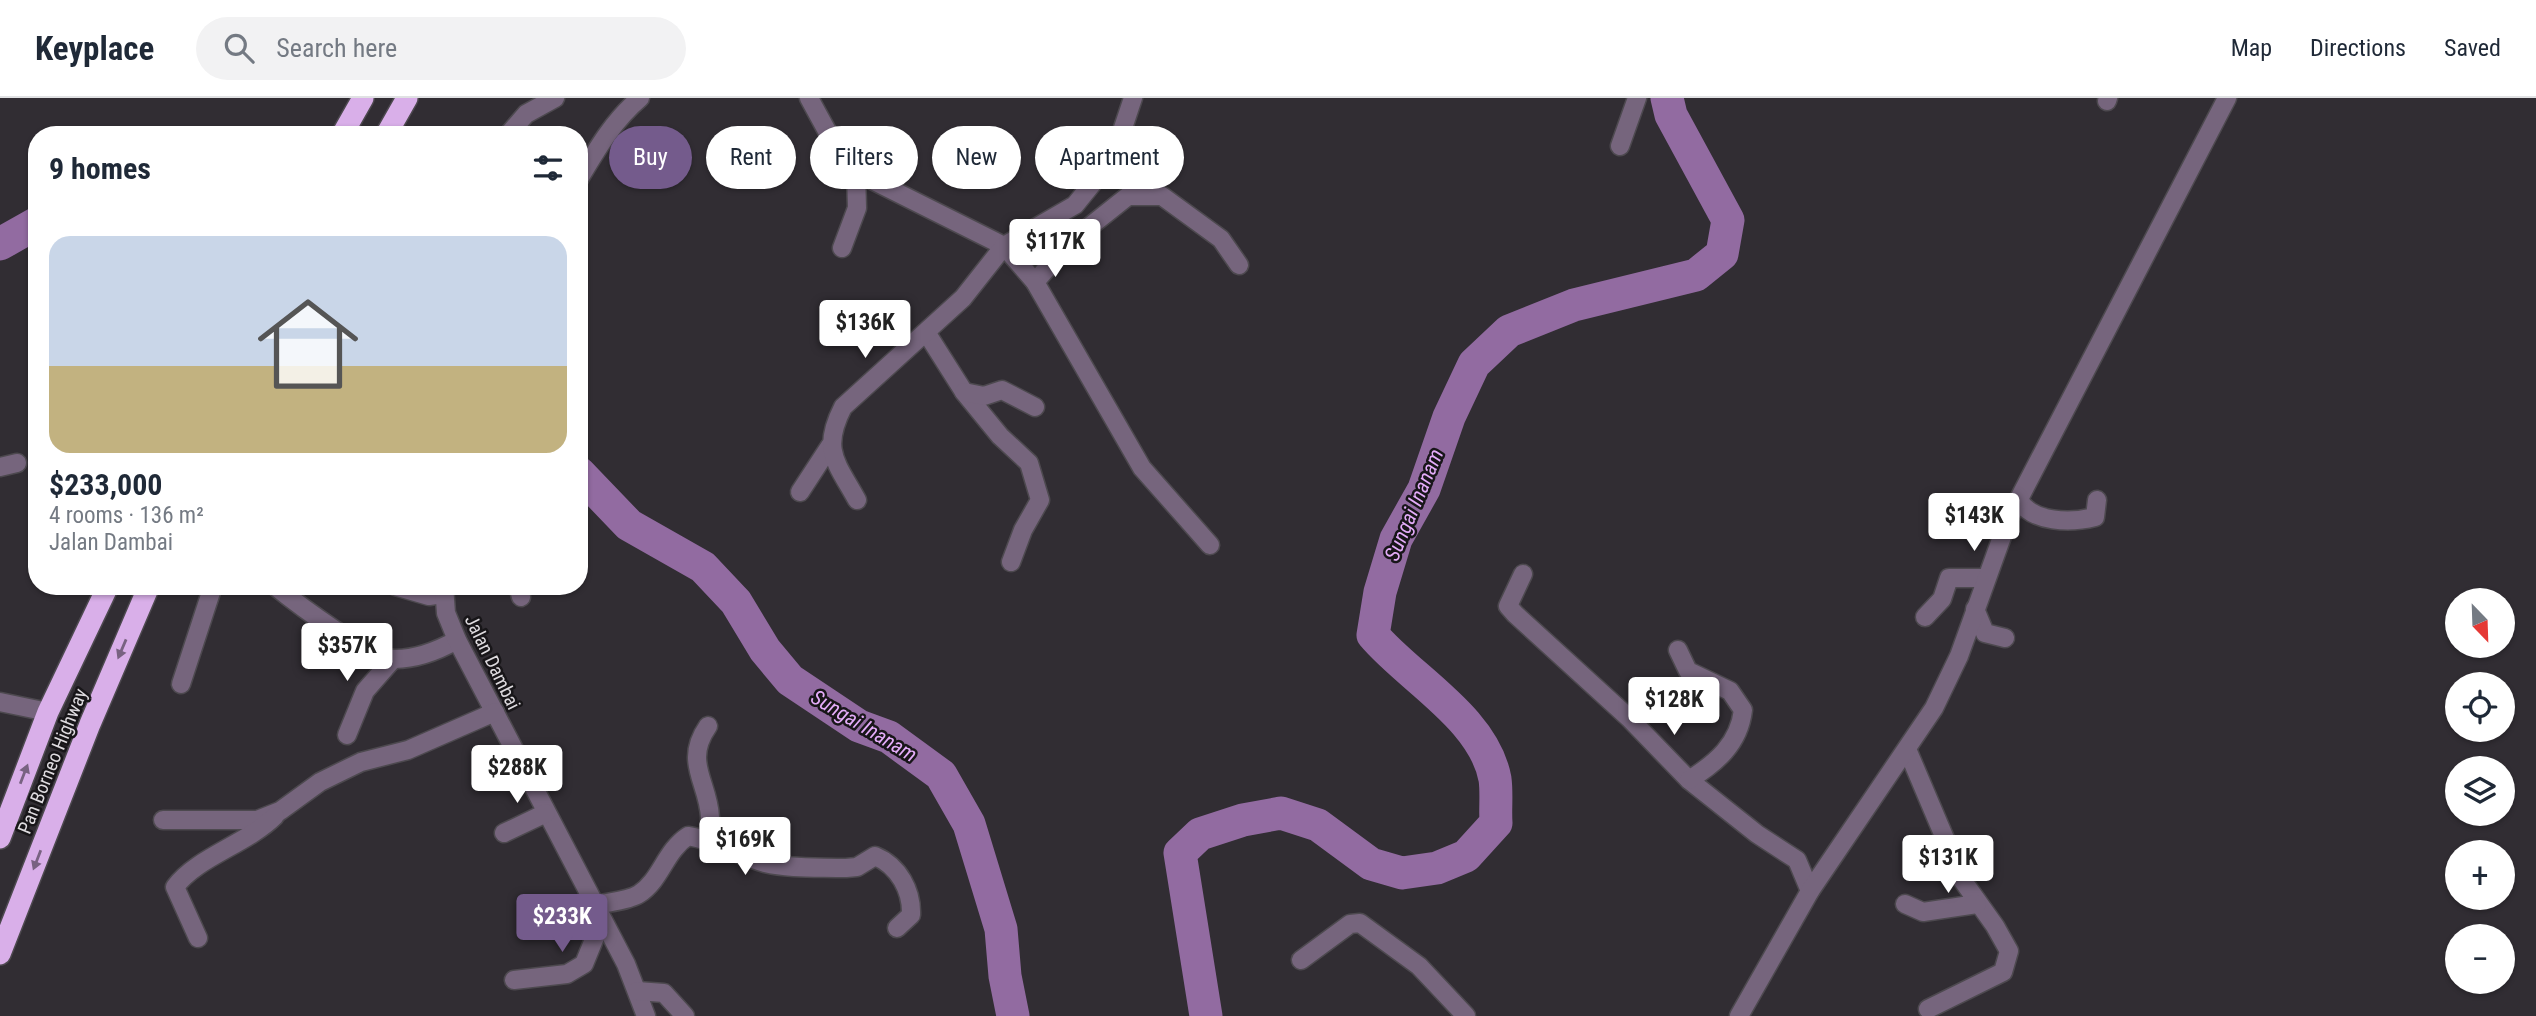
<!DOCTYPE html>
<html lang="en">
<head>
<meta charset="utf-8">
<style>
  body { margin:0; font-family:"Roboto Condensed",sans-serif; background:#f2f2f3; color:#1f2937; height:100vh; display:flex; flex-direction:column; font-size:26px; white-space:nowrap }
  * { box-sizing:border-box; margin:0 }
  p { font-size:23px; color:#747a83 }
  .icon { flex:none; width:38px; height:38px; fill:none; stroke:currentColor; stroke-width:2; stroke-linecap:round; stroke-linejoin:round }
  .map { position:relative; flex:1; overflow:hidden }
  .side { position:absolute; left:28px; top:28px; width:560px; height:469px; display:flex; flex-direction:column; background:#fff; border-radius:28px; box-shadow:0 2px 5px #0004 }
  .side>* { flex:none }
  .guide { position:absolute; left:609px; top:28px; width:665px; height:63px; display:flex; gap:14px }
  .needle { width:46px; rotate:157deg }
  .controls { position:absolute; left:2445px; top:490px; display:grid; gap:14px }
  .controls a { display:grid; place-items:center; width:70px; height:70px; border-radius:50%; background:#fff; box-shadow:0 2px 5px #0004; font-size:35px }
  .price { position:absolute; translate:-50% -60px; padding:0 16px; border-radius:7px; background:#fff; color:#222; font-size:23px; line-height:46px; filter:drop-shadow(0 2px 4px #0008) }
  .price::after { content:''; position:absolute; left:50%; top:42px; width:21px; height:16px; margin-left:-10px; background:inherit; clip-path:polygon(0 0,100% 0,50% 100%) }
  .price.active { background:#745b8c; color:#fff }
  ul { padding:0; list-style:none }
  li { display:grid; align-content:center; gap:14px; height:371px; padding:0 21px }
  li+li { border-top:2px solid #e0e1e3 }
  li span { display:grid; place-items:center; height:217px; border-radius:21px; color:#555 }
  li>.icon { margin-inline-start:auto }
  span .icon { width:126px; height:126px; fill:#fffc; stroke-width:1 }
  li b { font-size:30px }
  h2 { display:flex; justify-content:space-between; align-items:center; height:84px; padding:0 21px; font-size:30px }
  .chip { padding:0 24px; border-radius:32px; background:#fff; box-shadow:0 2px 5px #0004; font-size:24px; line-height:63px }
  .chip.active { background:#745b8c; color:#fff }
  header { display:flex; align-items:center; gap:42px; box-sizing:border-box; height:98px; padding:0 35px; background:#fff; border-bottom:2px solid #e0e1e3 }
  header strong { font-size:33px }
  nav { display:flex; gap:38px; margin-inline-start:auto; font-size:24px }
  .search { width:490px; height:63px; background:#f2f2f3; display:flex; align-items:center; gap:18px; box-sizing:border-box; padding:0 24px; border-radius:38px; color:#747a83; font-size:26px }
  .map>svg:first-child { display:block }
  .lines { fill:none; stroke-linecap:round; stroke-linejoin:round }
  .river { stroke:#926ba1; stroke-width:33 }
  .minor-casing { stroke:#4d494f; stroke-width:21 }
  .highway-casing { stroke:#4d494f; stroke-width:24 }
  .minor { stroke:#76657d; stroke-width:18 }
  .highway { stroke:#d9afe9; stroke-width:21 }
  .oneway { fill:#786281 }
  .labels { text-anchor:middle; stroke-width:5; stroke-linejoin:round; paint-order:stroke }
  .street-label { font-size:19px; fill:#dedbdf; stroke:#181619 }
  .water-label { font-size:21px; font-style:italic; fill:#e4acf9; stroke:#181619 }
</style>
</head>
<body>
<header>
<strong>Keyplace</strong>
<div class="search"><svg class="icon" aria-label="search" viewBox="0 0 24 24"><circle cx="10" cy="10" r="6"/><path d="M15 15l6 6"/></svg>Search here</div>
<nav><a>Map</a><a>Directions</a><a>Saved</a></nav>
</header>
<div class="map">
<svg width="2536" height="918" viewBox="0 0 2536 918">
  <rect width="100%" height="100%" fill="#312d33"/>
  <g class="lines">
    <g class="river">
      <polyline points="0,146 37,125"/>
      <polyline points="579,375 629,427 703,469 736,504 765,552 790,582 859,628 889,639 941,677 969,726 1001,831 1005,878 1013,918"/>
      <path d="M1206,918L1180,755L1200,736L1243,722L1281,715L1318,727L1371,766L1402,775L1437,770L1466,758L1496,725C1495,711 1497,695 1495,681C1484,620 1409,580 1373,537L1380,494L1396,441L1424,391L1449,319L1474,266L1509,233L1574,207L1696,177L1722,156L1728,122L1671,17L1667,0"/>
    </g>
    <defs>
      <g id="minor">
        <polyline points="809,0 833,44 856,74 1004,148 1035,184 1142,370 1210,447"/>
        <polyline points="2107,3 2108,0"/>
        <polyline points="508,37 526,16 555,0"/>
        <polyline points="1620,48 1637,0"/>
        <path d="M579,81C597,51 613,23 640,0"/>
        <polyline points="842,150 857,110 856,74"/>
        <polyline points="1035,184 1069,145 1128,98 1162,98 1221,141 1239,167"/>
        <polyline points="926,234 964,294 1000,338 1029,365 1040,402 1023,432 1011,464"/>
        <polyline points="964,294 984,298 1002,292 1035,309"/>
        <polyline points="0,369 17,365"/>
        <polyline points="800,394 830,348"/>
        <path d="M857,402C836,364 821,352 843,309L963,200L1004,148L1075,107L1113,60L1133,0"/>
        <path d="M2019,402C2032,425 2071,425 2095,419L2097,402"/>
        <polyline points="1523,476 1508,508 1515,516 1629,620 1689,682 1757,736 1797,762 1810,793"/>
        <path d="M275,488C296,505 370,561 395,561C416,561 439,552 457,542"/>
        <polyline points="395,488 429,498 443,496"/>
        <polyline points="444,488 446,515 457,542 626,866 646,918"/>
        <polyline points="518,488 521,499"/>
        <polyline points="1975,511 1985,535 2005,540"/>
        <polyline points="1925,519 1942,501 1949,480 1986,480"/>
        <path d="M1678,552L1688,573L1730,593L1743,612C1739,646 1716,665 1689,682"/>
        <polyline points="181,586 213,488"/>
        <polyline points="0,604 48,614"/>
        <path d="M708,628C683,664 708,683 710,719C710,726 709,734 708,741"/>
        <polyline points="347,637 365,593 393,561"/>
        <polyline points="1907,651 1963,783 1995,828 2009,853 2003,874 1928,911"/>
        <polyline points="163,722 257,722 280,713 320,684 361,664 408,652 495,614"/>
        <polyline points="504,735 546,715"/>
        <polyline points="1905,806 1923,814 1977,806"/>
        <path d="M596,807C608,804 628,803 639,796C661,782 665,753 688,738C715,742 738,758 765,765C790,771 820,769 846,770L857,769L875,758C899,768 912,793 911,817L897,830"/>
        <path d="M198,840L175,789C197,759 247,746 275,718"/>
        <polyline points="1301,862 1350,826 1360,825 1419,868 1466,918"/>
        <polyline points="514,882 567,876 584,866 602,822"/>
        <polyline points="637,893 664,895 685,918"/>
        <polyline points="1739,918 1810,793 1934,610 1959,558 2008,422 2227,0"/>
      </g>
      <g id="highway">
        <polyline points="342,37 363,0"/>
        <polyline points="386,37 407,0"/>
        <polyline points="0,740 48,614 108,488"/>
        <polyline points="0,856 90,626 149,488"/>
      </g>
    </defs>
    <use href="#minor" class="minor-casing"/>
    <use href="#highway" class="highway-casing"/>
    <use href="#minor" class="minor"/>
    <use href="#highway" class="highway"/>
  </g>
  <defs><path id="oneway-solid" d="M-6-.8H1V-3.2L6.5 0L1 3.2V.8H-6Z" transform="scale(1.75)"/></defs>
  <g class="oneway">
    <use href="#oneway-solid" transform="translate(122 551) rotate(113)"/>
    <use href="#oneway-solid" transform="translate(24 676) rotate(-69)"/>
    <use href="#oneway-solid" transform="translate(37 762) rotate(111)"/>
  </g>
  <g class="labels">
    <g class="street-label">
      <text transform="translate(493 564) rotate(64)" y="7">Jalan Dambai</text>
      <text transform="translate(52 663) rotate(-68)" y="7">Pan Borneo Highway</text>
    </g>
    <g class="water-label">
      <text transform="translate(1414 407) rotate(-67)" y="7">Sungai Inanam</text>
      <text transform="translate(864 628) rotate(31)" y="7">Sungai Inanam</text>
    </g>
  </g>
</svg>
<div class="controls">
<a><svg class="needle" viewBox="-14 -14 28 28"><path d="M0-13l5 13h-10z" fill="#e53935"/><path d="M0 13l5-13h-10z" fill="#747a83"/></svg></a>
<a><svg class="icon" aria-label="locate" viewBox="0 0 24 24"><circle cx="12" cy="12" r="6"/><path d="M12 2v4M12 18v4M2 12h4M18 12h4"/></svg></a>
<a><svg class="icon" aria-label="layers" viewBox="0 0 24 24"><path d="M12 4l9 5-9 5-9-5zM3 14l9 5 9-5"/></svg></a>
<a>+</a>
<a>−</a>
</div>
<b class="price" style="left:1055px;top:181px">$117K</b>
<b class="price" style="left:865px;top:262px">$136K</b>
<b class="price" style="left:1974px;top:455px">$143K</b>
<b class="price" style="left:347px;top:585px">$357K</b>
<b class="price" style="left:1674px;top:639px">$128K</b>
<b class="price" style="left:517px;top:707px">$288K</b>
<b class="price" style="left:745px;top:779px">$169K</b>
<b class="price" style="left:1948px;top:797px">$131K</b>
<b class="price active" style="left:562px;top:856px">$233K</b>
<div class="guide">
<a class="chip active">Buy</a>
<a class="chip">Rent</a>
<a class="chip">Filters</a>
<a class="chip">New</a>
<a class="chip">Apartment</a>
</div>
<section class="side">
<h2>9 homes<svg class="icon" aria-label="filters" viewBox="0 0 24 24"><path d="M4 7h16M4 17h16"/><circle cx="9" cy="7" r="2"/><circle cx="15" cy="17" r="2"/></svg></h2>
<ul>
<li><span style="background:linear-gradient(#c9d6e8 60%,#c2b280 0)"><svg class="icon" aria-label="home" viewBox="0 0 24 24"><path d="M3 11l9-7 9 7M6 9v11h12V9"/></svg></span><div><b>$233,000</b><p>4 rooms · 136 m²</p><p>Jalan Dambai</p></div></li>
</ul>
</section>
</div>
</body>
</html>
